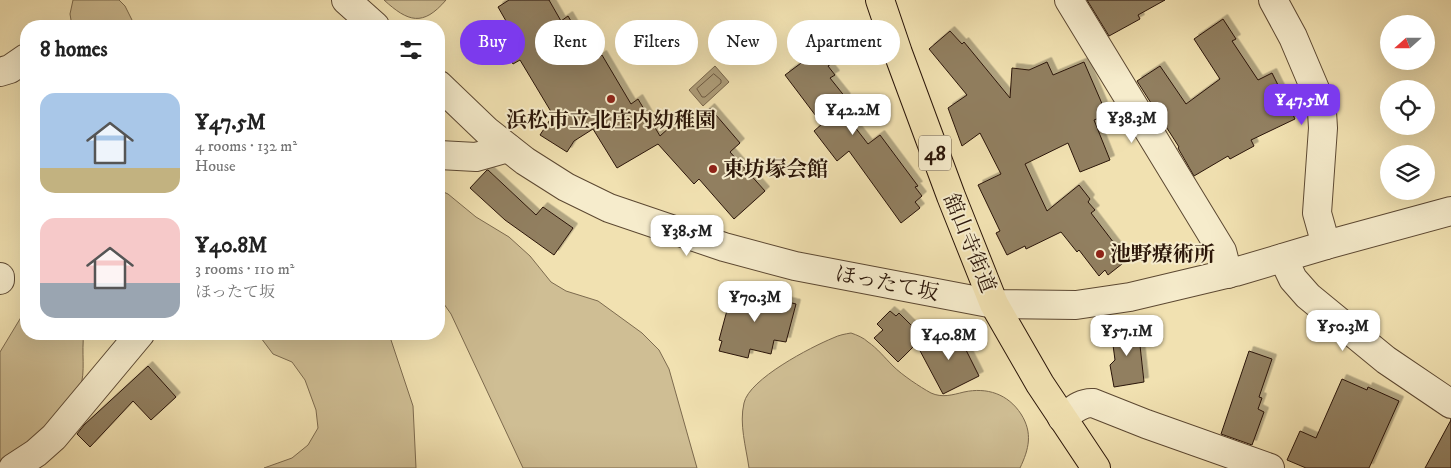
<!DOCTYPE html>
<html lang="en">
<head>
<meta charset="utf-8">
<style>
  body { margin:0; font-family:"IM FELL DW Pica","Noto Serif JP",serif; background:#f6f6f6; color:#222; height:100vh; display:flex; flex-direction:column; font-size:19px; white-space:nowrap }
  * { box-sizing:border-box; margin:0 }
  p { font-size:16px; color:#767676 }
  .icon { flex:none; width:28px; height:28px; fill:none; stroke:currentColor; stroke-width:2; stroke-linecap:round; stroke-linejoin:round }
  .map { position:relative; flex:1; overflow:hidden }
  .drawer { position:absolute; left:20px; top:20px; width:425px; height:320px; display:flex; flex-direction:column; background:#fff; border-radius:20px; box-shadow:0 5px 20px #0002 }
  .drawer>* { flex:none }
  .banner { position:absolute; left:460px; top:20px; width:475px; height:45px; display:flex; gap:10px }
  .needle { width:32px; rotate:249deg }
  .fabs { position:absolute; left:1380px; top:15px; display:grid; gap:10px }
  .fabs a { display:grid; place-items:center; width:55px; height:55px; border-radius:50%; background:#fff; box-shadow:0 5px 20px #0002; font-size:25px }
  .price { position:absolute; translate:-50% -42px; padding:0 11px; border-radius:10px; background:#fff; color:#222; font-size:16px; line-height:32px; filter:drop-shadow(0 1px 2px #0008) }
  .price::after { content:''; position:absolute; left:50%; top:30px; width:15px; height:11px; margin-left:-8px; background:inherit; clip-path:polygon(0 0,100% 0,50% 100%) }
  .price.current { background:#7c3aed; color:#fff }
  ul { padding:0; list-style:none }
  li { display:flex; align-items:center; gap:15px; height:125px; padding:0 20px }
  li span { display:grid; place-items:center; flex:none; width:140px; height:100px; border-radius:15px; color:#555 }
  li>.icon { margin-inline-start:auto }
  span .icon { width:60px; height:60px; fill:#fffc; stroke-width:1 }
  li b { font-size:21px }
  h2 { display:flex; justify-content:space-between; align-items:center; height:60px; padding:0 20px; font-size:21px }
  .chip { padding:0 18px; border-radius:22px; background:#fff; box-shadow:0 5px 20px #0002; font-size:18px; line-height:45px }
  .chip.current { background:#7c3aed; color:#fff }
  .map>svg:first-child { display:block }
  .green { fill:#cfbe94; stroke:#7c6a4e }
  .water { fill:#ad9c78; stroke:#79664b }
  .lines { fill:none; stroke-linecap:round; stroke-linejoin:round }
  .shore { stroke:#6c5840; stroke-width:1 }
  .building { fill:#917f60; stroke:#2a1508; filter:url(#shadow) }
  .minor-casing { stroke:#5c4832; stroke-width:30 }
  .tertiary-casing { stroke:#5c4832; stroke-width:30 }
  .primary-casing { stroke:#2a1508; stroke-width:30 }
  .minor { stroke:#f6eccc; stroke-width:28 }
  .tertiary { stroke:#f6eccc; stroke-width:28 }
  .primary { stroke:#f1e1b1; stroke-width:28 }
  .poi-dot { fill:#8f2418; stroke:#f6eccc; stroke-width:2 }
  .labels { text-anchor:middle; stroke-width:4; stroke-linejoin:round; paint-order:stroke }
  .shield { fill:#f6eccc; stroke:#675643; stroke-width:1 }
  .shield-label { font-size:20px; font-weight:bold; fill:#2a1508 }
  .poi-label { font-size:21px; font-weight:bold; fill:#2a1508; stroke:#f6eccc; text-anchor:start }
  .street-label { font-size:21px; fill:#2a1508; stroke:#f6eccc }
</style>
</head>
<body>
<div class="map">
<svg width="1451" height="468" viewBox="0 0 1451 468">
  <defs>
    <filter id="shadow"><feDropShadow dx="4.5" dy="-4.5" stdDeviation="0" flood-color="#0004"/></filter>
  </defs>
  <rect width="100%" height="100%" fill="#f1e1b1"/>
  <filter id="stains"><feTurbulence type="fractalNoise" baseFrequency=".004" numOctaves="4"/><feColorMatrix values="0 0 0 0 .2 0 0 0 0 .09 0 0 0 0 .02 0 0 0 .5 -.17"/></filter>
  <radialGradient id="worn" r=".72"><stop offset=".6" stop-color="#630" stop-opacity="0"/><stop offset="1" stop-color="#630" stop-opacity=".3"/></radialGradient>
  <g class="green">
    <polygon points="73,0 119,0 125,6 135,26 72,26 70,14"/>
    <path d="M384,0H446C423,27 408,22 384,0Z"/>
    <polygon points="439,190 448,194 476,217 509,237 530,256 551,282 566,291 598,301 642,333 659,350 669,369 697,468 523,468 451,314 439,297"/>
    <path d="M26,309V334H84C81,351 86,372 80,388C73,406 27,443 12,458L0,464V352Z"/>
    <path d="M851,333C857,335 864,338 868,342C877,348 885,358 893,366C902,375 920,387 931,393C942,398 952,395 964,392C987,387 1008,394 1021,414C1033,433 1029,449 1020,468H749C746,447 739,424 744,403C749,379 811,347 833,338C839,335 845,334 851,333Z"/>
    <polygon points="260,334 389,334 413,406 416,468 264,468 292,458 308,445 318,428 316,410 305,380 292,362 273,354 261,338"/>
  </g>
  <polygon class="water" points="715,66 729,82 703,106 689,90"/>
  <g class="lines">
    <polygon class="shore" points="714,74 721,80 721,83 705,97 702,97 697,89"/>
  </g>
  <g class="building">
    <polygon points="509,0 549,0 561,21 568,16 594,60 602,55 631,104 638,99 660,136 681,117 690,127 710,108 740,143 730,152 765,191 734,219 699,179 694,184 658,144 617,168 593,129 574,141 567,152 540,135 553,115 520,60 513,64 496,37 510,28 498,7"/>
    <polygon points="1087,0 1165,0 1138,15 1140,19 1109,36"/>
    <polygon points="1223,19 1236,39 1232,41 1258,80 1272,73 1295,119 1251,140 1254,146 1230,159 1228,156 1194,176 1178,148 1179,147 1137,81 1160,66 1186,104 1220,79 1194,39"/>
    <polygon points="950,31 962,44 964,42 1010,98 1012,68 1029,70 1047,62 1053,75 1084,62 1103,106 1098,108 1102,117 1094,120 1110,160 1080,172 1068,143 1025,164 1047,211 1079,185 1090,199 1088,202 1095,210 1091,213 1127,260 1108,275 1105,270 1099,276 1079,250 1077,252 1061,232 1026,249 1025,246 1007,255 996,233 1000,231 978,185 1001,174 980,133 962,146 948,108 967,95 929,49"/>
    <polygon points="820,49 831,64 828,66 835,75 830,78 846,98 837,104 868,144 880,135 918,186 915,187 922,196 915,202 920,208 901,223 849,151 837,161 814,131 822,124 785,75"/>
    <polygon points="487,170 488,170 536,215 543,207 573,228 554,255 505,220 470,188"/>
    <polygon points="733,288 796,304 786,342 774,340 771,354 750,349 748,358 719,351 722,341 719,340"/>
    <polygon points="890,311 896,316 899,313 923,337 898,362 874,338 883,330 877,324"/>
    <polygon points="1138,327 1144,382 1114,387 1110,365 1115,360 1111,330"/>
    <polygon points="955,328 979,376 943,394 918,347"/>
    <polygon points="1249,351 1272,359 1259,397 1262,398 1258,409 1264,412 1252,445 1221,434"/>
    <polygon points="148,366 176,397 151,420 133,401 90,447 77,434 84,425"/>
    <polygon points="1342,379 1367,390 1368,387 1399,401 1369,468 1306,468 1287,460 1300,431 1316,438"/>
    <polygon points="1451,419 1451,468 1425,468 1451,420"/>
  </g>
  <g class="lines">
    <defs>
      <g id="minor">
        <polyline points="1069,0 1222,251 1228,274"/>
        <polyline points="0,72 10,69 26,58"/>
        <polyline points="439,155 476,157 508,148"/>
        <polyline points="1283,258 1293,279 1308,296 1386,360 1451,404"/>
        <polyline points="0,277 0,280"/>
        <path d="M1062,418C1072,411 1081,402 1093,403L1146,424L1270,468"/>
        <polyline points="13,468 36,453 54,437 140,334"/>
      </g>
      <g id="tertiary">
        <polyline points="346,0 375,26"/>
        <polyline points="1273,0 1293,37 1318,96 1322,112 1323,128 1317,213 1326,245"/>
        <polyline points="439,85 487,131 525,161 566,187 609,208 724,247 795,266 994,304 1076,305 1130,297 1235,272 1326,245 1451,211"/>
      </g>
      <polyline id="primary" points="880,0 898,53 951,196 994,304 1040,384 1096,468"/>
    </defs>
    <use href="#minor" class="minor-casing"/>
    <use href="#tertiary" class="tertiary-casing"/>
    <use href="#primary" class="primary-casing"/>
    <use href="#minor" class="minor"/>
    <use href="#tertiary" class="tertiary"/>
    <use href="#primary" class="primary"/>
  </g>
  <g class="poi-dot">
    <circle cx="611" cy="99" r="5"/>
    <circle cx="713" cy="169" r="5"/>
    <circle cx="1100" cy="254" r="5"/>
  </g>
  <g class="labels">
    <rect class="shield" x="919" y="135.5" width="32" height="35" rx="4"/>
    <g class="shield-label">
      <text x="935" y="160">48</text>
    </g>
    <g class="poi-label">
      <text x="611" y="127" text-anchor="middle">浜松市立北庄内幼稚園</text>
      <text x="723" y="176">東坊塚会館</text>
      <text x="1110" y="261">池野療術所</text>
    </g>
    <g class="street-label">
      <text transform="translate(970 243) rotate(68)" y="7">舘山寺街道</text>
      <text transform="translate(887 283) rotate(11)" y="7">ほったて坂</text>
    </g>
  </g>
  <rect width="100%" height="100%" filter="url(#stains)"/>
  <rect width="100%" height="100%" fill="url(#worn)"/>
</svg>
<div class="fabs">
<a><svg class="needle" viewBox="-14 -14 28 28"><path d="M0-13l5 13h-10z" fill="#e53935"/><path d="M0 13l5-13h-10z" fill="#767676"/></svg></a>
<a><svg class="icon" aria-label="locate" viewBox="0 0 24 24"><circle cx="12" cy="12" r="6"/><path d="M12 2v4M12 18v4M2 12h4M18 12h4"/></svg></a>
<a><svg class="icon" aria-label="layers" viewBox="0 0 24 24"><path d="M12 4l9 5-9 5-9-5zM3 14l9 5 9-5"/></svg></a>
</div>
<b class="price current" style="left:1302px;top:126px">¥47.5M</b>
<b class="price" style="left:853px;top:136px">¥42.2M</b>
<b class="price" style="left:1132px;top:144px">¥38.3M</b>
<b class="price" style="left:687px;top:257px">¥38.5M</b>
<b class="price" style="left:755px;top:323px">¥70.3M</b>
<b class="price" style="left:1343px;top:352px">¥50.3M</b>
<b class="price" style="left:1127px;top:357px">¥57.1M</b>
<b class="price" style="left:949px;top:361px">¥40.8M</b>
<div class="banner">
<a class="chip current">Buy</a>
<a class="chip">Rent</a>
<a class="chip">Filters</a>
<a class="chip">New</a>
<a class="chip">Apartment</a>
</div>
<section class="drawer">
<h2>8 homes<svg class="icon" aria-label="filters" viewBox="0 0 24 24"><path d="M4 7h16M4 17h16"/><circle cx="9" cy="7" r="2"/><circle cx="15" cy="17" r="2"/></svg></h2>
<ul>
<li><span style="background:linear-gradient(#a9c7e8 75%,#c2b280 0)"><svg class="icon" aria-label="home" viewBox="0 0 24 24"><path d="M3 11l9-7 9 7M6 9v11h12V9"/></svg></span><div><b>¥47.5M</b><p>4 rooms · 132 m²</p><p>House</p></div></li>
<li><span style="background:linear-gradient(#f6c9c9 65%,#9aa5b1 0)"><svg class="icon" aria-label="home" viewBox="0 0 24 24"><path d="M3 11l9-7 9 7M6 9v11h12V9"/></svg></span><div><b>¥40.8M</b><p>3 rooms · 110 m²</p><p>ほったて坂</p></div></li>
</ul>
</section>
</div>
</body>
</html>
